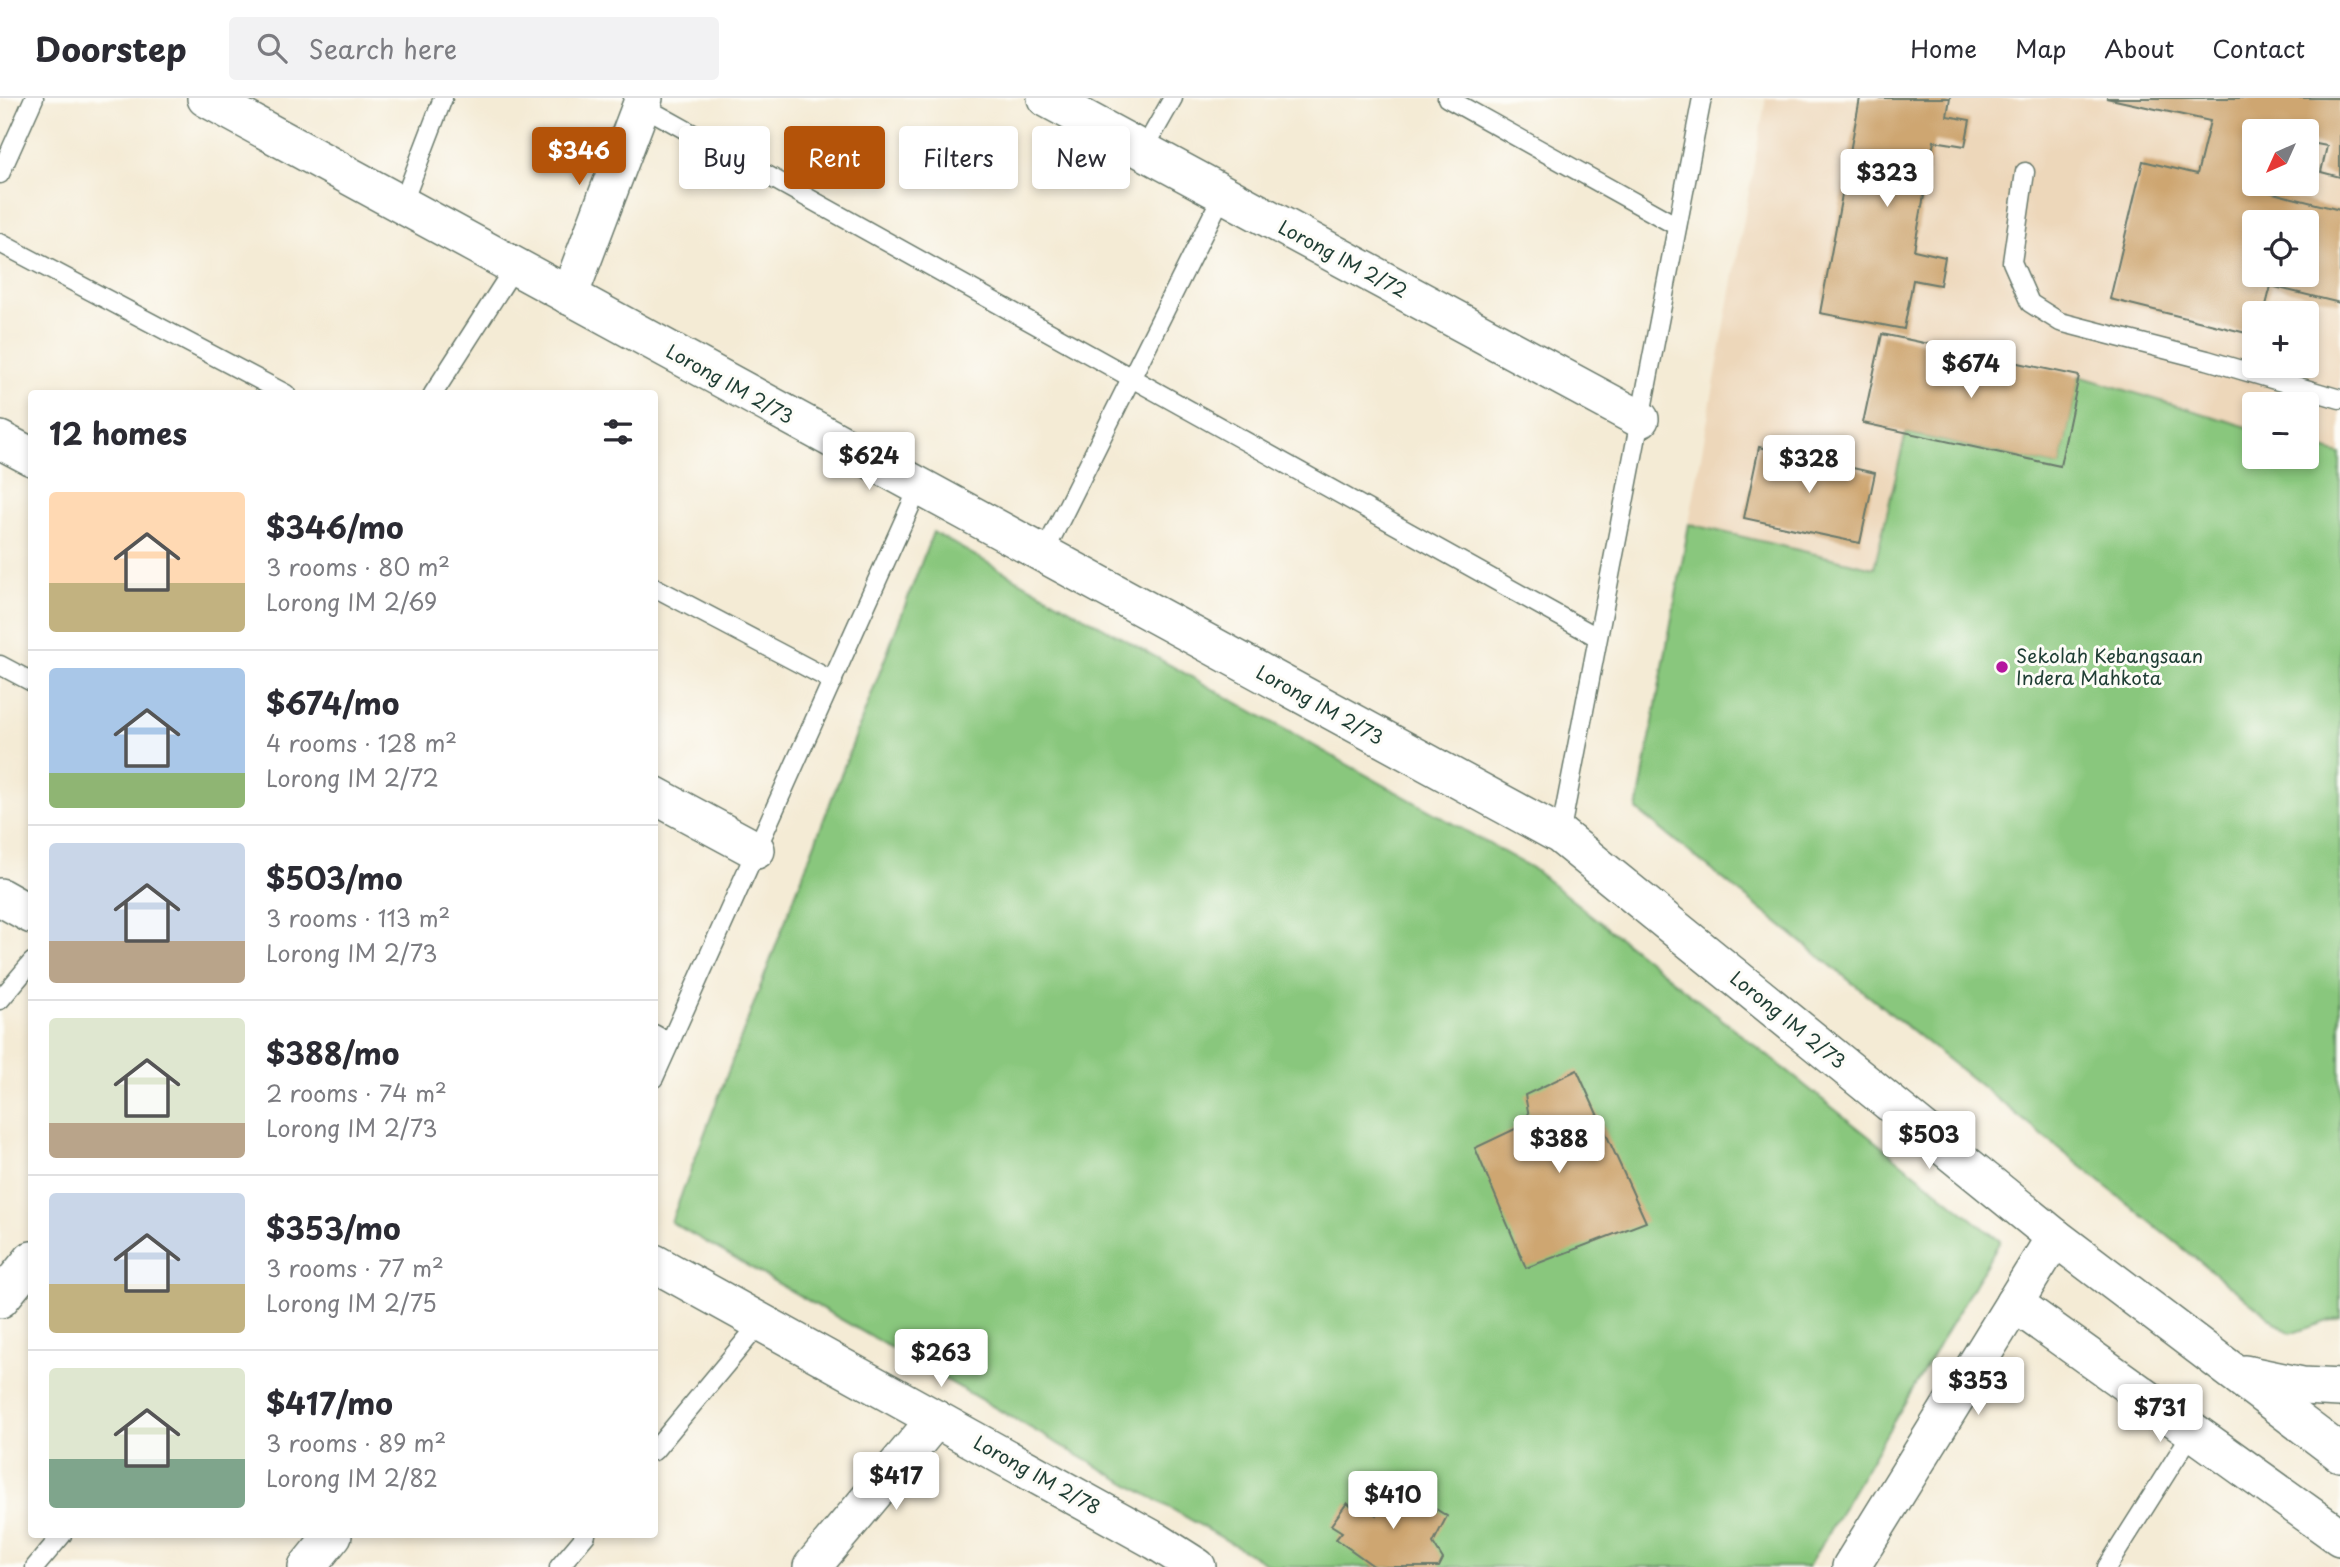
<!DOCTYPE html>
<html lang="en">
<head>
<meta charset="utf-8">
<style>
  body { margin:0; font-family:"Playpen Sans",sans-serif; background:#f2f2f3; color:#2b2b33; height:100vh; display:flex; flex-direction:column; font-size:26px; white-space:nowrap }
  * { box-sizing:border-box; margin:0 }
  p { font-size:23px; color:#7c7c81 }
  .icon { flex:none; width:38px; height:38px; fill:none; stroke:currentColor; stroke-width:2; stroke-linecap:round; stroke-linejoin:round }
  .map { position:relative; flex:1; overflow:hidden }
  .drawer { position:absolute; left:28px; top:292px; width:630px; height:1148px; display:flex; flex-direction:column; background:#fff; border-radius:7px; box-shadow:0 4px 10px #0003 }
  .drawer>* { flex:none }
  .top-card { position:absolute; left:679px; top:28px; width:665px; height:63px; display:flex; gap:14px }
  .needle { width:46px; rotate:225deg }
  .tools { position:absolute; left:2242px; top:21px; display:grid; gap:14px }
  .tools a { display:grid; place-items:center; width:77px; height:77px; border-radius:7px; background:#fff; box-shadow:0 4px 10px #0003; font-size:35px }
  .price { position:absolute; translate:-50% -60px; padding:0 16px; border-radius:7px; background:#fff; color:#222; font-size:23px; line-height:46px; filter:drop-shadow(0 2px 4px #0008) }
  .price::after { content:''; position:absolute; left:50%; top:42px; width:21px; height:16px; margin-left:-10px; background:inherit; clip-path:polygon(0 0,100% 0,50% 100%) }
  .price.selected { background:#b45309; color:#fff }
  ul { padding:0; list-style:none }
  li { display:flex; align-items:center; gap:21px; height:175px; padding:0 21px }
  li+li { border-top:2px solid #e1e1e2 }
  li span { display:grid; place-items:center; flex:none; width:196px; height:140px; border-radius:7px; color:#555 }
  li>.icon { margin-inline-start:auto }
  span .icon { width:84px; height:84px; fill:#fffc; stroke-width:1 }
  li b { font-size:30px }
  h2 { display:flex; justify-content:space-between; align-items:center; height:84px; padding:0 21px; font-size:30px }
  .tag { padding:0 24px; border-radius:7px; background:#fff; box-shadow:0 4px 10px #0003; font-size:24px; line-height:63px }
  .tag.selected { background:#b45309; color:#fff }
  header { display:flex; align-items:center; gap:42px; box-sizing:border-box; height:98px; padding:0 35px; background:#fff; border-bottom:2px solid #e1e1e2 }
  header strong { font-size:33px }
  nav { display:flex; gap:38px; margin-inline-start:auto; font-size:24px }
  .search { width:490px; height:63px; background:#f2f2f3; display:flex; align-items:center; gap:18px; box-sizing:border-box; padding:0 24px; border-radius:7px; color:#7c7c81; font-size:26px }
  .map>svg:first-child { display:block }
  .built { fill:#edd7ba; fill-rule:evenodd }
  .green { fill:#89c77d; stroke:#548258; stroke-width:2 }
  .building { fill:#cea671; fill-rule:evenodd }
  .lines { fill:none; stroke-linecap:round; stroke-linejoin:round }
  .service-casing { stroke:#6a7a6c; stroke-width:21 }
  .minor-casing { stroke:#6a7a6c; stroke-width:40 }
  .service { stroke:#fff; stroke-width:18 }
  .minor { stroke:#fff; stroke-width:37 }
  .poi-dot { fill:#b5179e; stroke:#fdfcf7; stroke-width:2.5 }
  .labels { text-anchor:middle; stroke-width:6; stroke-linejoin:round; paint-order:stroke }
  .street-label { font-size:19px; fill:#1f3d34; stroke:#fdfcf7 }
  .poi-label { font-size:19px; fill:#1f3d34; stroke:#fdfcf7; text-anchor:start }
</style>
</head>
<body>
<header>
<strong>Doorstep</strong>
<div class="search"><svg class="icon" aria-label="search" viewBox="0 0 24 24"><circle cx="10" cy="10" r="6"/><path d="M15 15l6 6"/></svg>Search here</div>
<nav><a>Home</a><a>Map</a><a>About</a><a>Contact</a></nav>
</header>
<div class="map">
<svg width="2340" height="1469" viewBox="0 0 2340 1469">
  <rect width="100%" height="100%" fill="#fdfcf7"/>
  <filter id="ink" filterUnits="userSpaceOnUse"><feTurbulence type="fractalNoise" baseFrequency=".0143" numOctaves="2"/><feDisplacementMap in="SourceGraphic" scale="14" xChannelSelector="R" yChannelSelector="G"/><feConvolveMatrix kernelMatrix="1 2 1 2 8 2 1 2 1" color-interpolation-filters="sRGB"/></filter>
  <filter id="wash" filterUnits="userSpaceOnUse"><feTurbulence type="fractalNoise" baseFrequency=".00686" numOctaves="4" result="noise"/><feDisplacementMap in="SourceGraphic" scale="28" xChannelSelector="R" yChannelSelector="G"/><feGaussianBlur stdDeviation="1.57" result="paint"/><feColorMatrix in="noise" values="0 0 0 0 0 0 0 0 0 0 0 0 0 0 0 0 0 1.4 0 .05"/><feComposite in="paint" operator="in"/></filter>
  <g filter="url(#wash)">
    <rect width="100%" height="100%" fill="#f4ebd5"/>
    <path class="built" d="M1766,0H2340V1219L2290,1236L1637,712ZM2254,33H2306V86H2254ZM2254,124H2306V177H2254ZM2254,215H2306V268H2254ZM2254,306H2306V359H2254Z"/>
    <g class="green">
      <polygon points="2079,278 2254,331 2254,359 2306,359 2307,346 2340,356 2340,1219 2290,1236 1637,712 1689,426 1874,470 1906,335 2060,368"/>
      <polygon points="933,434 1532,770 2000,1143 1808,1469 1273,1469 671,1124"/>
    </g>
    <g id="blocks">
      <g class="building">
        <polygon points="1860,0 1950,0 1947,18 1970,22 1965,48 1934,43 1914,152 1945,159 1940,187 1913,182 1904,231 1820,215"/>
        <path d="M2106,0H2340V79L2321,74L2327,48L2306,44V33H2254V86H2267L2265,93L2340,112V205L2271,188L2264,215H2254V237L2110,201L2143,63L2197,76L2210,23ZM2254,124H2306V177H2254Z"/>
        <polygon points="1882,236 2079,278 2060,368 1863,325"/>
        <polygon points="1759,349 1875,375 1860,445 1744,420"/>
        <polygon points="1577,972 1646,1124 1526,1170 1475,1050 1530,1024 1525,997"/>
        <polygon points="1393,1384 1447,1418 1433,1445 1443,1461 1439,1469 1375,1469 1336,1441 1342,1434 1331,1427 1347,1405 1354,1411 1361,1405 1376,1417"/>
      </g>
    </g>
  </g>
  <g filter="url(#ink)">
    <use href="#blocks" fill-opacity="0" stroke="#6a7a6c" stroke-width="2"/>
    <g class="lines">
      <defs>
        <g id="service">
          <polyline points="1447,0 1677,128"/>
          <polyline points="641,7 1597,539"/>
          <polyline points="1143,53 1173,0"/>
          <polyline points="2025,74 2012,164 2030,205 2060,224 2207,262 2340,301"/>
          <polyline points="0,76 34,0"/>
          <polyline points="402,107 443,0"/>
          <polyline points="0,145 286,296"/>
          <polyline points="433,296 515,168"/>
          <polyline points="1043,457 1223,96"/>
          <polyline points="654,489 833,583"/>
          <polyline points="0,567 32,584"/>
          <polyline points="1560,737 1702,0"/>
          <polyline points="0,902 32,864"/>
          <polyline points="654,936 670,945"/>
          <polyline points="654,980 919,389"/>
          <polyline points="654,1353 761,1224"/>
          <polyline points="35,1469 62,1437"/>
          <polyline points="559,1469 586,1437"/>
          <polyline points="2107,1469 2193,1333"/>
        </g>
        <g id="minor">
          <polyline points="206,0 1560,737 2055,1139 2340,1355"/>
          <polyline points="1046,0 1640,321"/>
          <polyline points="569,198 644,0"/>
          <polyline points="0,342 32,359"/>
          <polyline points="654,697 756,752"/>
          <polyline points="0,799 32,817"/>
          <polyline points="654,1165 1156,1443 1197,1469"/>
          <polyline points="0,1201 32,1162"/>
          <polyline points="2014,1205 2340,1439"/>
          <polyline points="2245,1276 2303,1288 2340,1290"/>
          <polyline points="307,1469 333,1437"/>
          <polyline points="812,1469 936,1321"/>
          <polyline points="1851,1469 2055,1139"/>
        </g>
      </defs>
      <use href="#service" class="service-casing"/>
      <use href="#minor" class="minor-casing"/>
      <use href="#service" class="service"/>
      <use href="#minor" class="minor"/>
    </g>
  </g>
  <circle class="poi-dot" cx="2002" cy="569" r="7"/>
  <g class="labels">
    <g class="street-label">
      <text transform="translate(1343 161) rotate(28)" y="7">Lorong IM 2/72</text>
      <text transform="translate(730 286) rotate(29)" y="7">Lorong IM 2/73</text>
      <text transform="translate(1320 607) rotate(29)" y="7">Lorong IM 2/73</text>
      <text transform="translate(1788 922) rotate(39)" y="7">Lorong IM 2/73</text>
      <text transform="translate(1037 1377) rotate(29)" y="7">Lorong IM 2/78</text>
    </g>
    <g class="poi-label">
      <text x="2016" y="565">Sekolah Kebangsaan<tspan x="2016" dy="22">Indera Mahkota</tspan></text>
    </g>
  </g>
</svg>
<div class="tools">
<a><svg class="needle" viewBox="-14 -14 28 28"><path d="M0-13l5 13h-10z" fill="#e53935"/><path d="M0 13l5-13h-10z" fill="#7c7c81"/></svg></a>
<a><svg class="icon" aria-label="locate" viewBox="0 0 24 24"><circle cx="12" cy="12" r="6"/><path d="M12 2v4M12 18v4M2 12h4M18 12h4"/></svg></a>
<a>+</a>
<a>−</a>
</div>
<b class="price selected" style="left:579px;top:89px">$346</b>
<b class="price" style="left:1887px;top:111px">$323</b>
<b class="price" style="left:1971px;top:302px">$674</b>
<b class="price" style="left:869px;top:394px">$624</b>
<b class="price" style="left:1809px;top:397px">$328</b>
<b class="price" style="left:1929px;top:1073px">$503</b>
<b class="price" style="left:1559px;top:1077px">$388</b>
<b class="price" style="left:941px;top:1291px">$263</b>
<b class="price" style="left:1978px;top:1319px">$353</b>
<b class="price" style="left:2160px;top:1346px">$731</b>
<b class="price" style="left:896px;top:1414px">$417</b>
<b class="price" style="left:1393px;top:1433px">$410</b>
<div class="top-card">
<a class="tag">Buy</a>
<a class="tag selected">Rent</a>
<a class="tag">Filters</a>
<a class="tag">New</a>
</div>
<section class="drawer">
<h2>12 homes<svg class="icon" aria-label="filters" viewBox="0 0 24 24"><path d="M4 7h16M4 17h16"/><circle cx="9" cy="7" r="2"/><circle cx="15" cy="17" r="2"/></svg></h2>
<ul>
<li><span style="background:linear-gradient(#ffd9b3 65%,#c2b280 0)"><svg class="icon" aria-label="home" viewBox="0 0 24 24"><path d="M3 11l9-7 9 7M6 9v11h12V9"/></svg></span><div><b>$346/mo</b><p>3 rooms · 80 m²</p><p>Lorong IM 2/69</p></div></li>
<li><span style="background:linear-gradient(#a9c7e8 75%,#8fb573 0)"><svg class="icon" aria-label="home" viewBox="0 0 24 24"><path d="M3 11l9-7 9 7M6 9v11h12V9"/></svg></span><div><b>$674/mo</b><p>4 rooms · 128 m²</p><p>Lorong IM 2/72</p></div></li>
<li><span style="background:linear-gradient(#c9d6e8 70%,#b9a48a 0)"><svg class="icon" aria-label="home" viewBox="0 0 24 24"><path d="M3 11l9-7 9 7M6 9v11h12V9"/></svg></span><div><b>$503/mo</b><p>3 rooms · 113 m²</p><p>Lorong IM 2/73</p></div></li>
<li><span style="background:linear-gradient(#dfe7d0 75%,#b9a48a 0)"><svg class="icon" aria-label="home" viewBox="0 0 24 24"><path d="M3 11l9-7 9 7M6 9v11h12V9"/></svg></span><div><b>$388/mo</b><p>2 rooms · 74 m²</p><p>Lorong IM 2/73</p></div></li>
<li><span style="background:linear-gradient(#c9d6e8 65%,#c2b280 0)"><svg class="icon" aria-label="home" viewBox="0 0 24 24"><path d="M3 11l9-7 9 7M6 9v11h12V9"/></svg></span><div><b>$353/mo</b><p>3 rooms · 77 m²</p><p>Lorong IM 2/75</p></div></li>
<li><span style="background:linear-gradient(#dfe7d0 65%,#7fa58c 0)"><svg class="icon" aria-label="home" viewBox="0 0 24 24"><path d="M3 11l9-7 9 7M6 9v11h12V9"/></svg></span><div><b>$417/mo</b><p>3 rooms · 89 m²</p><p>Lorong IM 2/82</p></div></li>
</ul>
</section>
</div>
</body>
</html>
